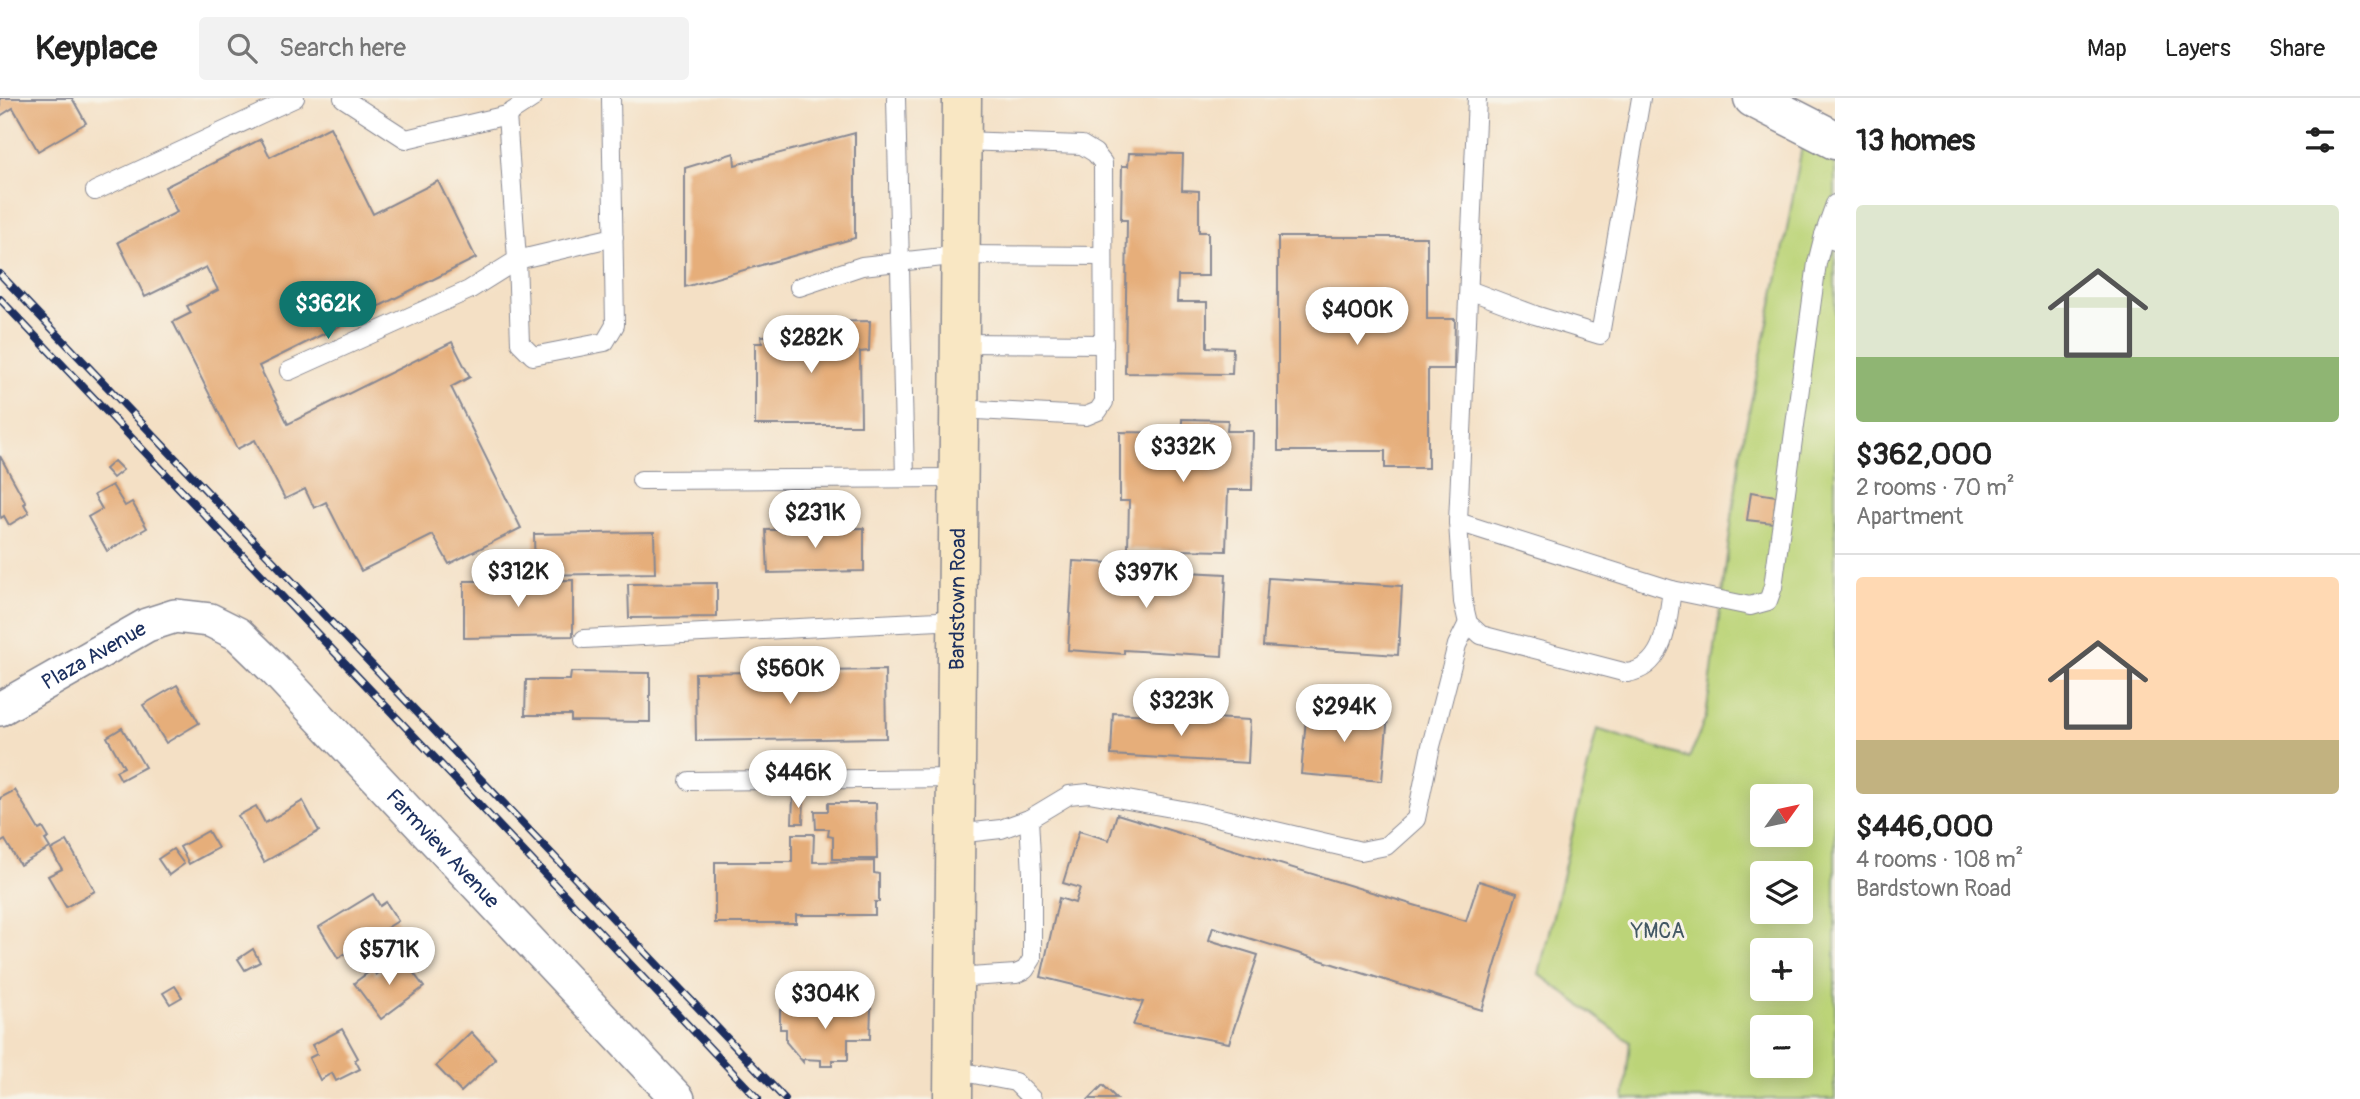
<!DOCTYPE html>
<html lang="en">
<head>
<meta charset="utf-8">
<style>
  body { margin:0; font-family:Pangolin,sans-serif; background:#f2f2f2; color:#222; height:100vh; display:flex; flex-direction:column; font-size:26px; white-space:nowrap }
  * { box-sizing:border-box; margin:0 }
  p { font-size:23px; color:#767676 }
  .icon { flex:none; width:38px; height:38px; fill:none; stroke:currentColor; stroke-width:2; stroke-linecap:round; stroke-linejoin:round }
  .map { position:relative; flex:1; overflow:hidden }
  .side { display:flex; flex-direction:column; background:#fff; width:525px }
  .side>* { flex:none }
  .needle { width:46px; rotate:57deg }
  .controls { position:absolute; left:1750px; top:686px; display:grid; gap:14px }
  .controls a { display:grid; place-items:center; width:63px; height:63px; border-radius:7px; background:#fff; box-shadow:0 4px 18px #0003; font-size:35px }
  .price { position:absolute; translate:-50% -60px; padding:0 16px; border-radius:24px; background:#fff; color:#222; font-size:23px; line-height:46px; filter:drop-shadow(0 2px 4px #0008) }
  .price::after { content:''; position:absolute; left:50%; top:42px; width:21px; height:16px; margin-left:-10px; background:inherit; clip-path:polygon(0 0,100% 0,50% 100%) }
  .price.selected { background:#0f766e; color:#fff }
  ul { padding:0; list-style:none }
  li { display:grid; align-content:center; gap:14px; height:371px; padding:0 21px }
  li+li { border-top:2px solid #e0e0e0 }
  li span { display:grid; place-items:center; height:217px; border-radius:7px; color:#555 }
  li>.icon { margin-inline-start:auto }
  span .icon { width:126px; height:126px; fill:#fffc; stroke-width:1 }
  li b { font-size:30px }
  h2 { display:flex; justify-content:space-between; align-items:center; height:84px; padding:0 21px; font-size:30px }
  header { display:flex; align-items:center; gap:42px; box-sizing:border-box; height:98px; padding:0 35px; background:#fff; border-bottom:2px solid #e0e0e0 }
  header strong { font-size:33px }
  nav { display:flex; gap:38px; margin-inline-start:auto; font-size:24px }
  .search { width:490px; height:63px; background:#f2f2f2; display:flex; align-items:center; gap:18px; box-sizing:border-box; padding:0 24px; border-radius:7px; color:#767676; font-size:26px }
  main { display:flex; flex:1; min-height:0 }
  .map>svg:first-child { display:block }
  .green { fill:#bcd478; stroke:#6c826b; stroke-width:2; fill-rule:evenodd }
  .building { fill:#e6ae7a }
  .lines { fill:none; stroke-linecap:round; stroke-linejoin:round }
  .service-casing { stroke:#888892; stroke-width:20 }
  .minor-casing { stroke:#888892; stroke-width:36 }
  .tertiary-casing { stroke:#888892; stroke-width:41 }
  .secondary-casing { stroke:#888892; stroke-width:41 }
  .service { stroke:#fff; stroke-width:18 }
  .minor { stroke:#fff; stroke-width:33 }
  .tertiary { stroke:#fff; stroke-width:38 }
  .secondary { stroke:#f9e7c3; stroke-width:38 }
  .rail-casing { stroke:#1b2f5e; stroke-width:8 }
  .rail { stroke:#f7f3e8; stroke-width:5; stroke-dasharray:16; stroke-linecap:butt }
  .labels { text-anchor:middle; stroke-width:6; stroke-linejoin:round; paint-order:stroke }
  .street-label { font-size:21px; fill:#1b2f5e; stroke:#f7f3e8 }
  .park-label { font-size:21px; fill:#435864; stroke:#f7f3e8 }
</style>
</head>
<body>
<header>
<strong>Keyplace</strong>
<div class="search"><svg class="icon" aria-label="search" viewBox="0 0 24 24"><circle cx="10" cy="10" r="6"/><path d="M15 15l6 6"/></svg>Search here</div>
<nav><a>Map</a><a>Layers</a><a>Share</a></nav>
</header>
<main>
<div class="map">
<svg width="1835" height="1001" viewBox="0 0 1835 1001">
  <rect width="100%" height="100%" fill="#f7f3e8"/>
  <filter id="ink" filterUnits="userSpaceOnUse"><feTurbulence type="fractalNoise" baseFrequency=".0143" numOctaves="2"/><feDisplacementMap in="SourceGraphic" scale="14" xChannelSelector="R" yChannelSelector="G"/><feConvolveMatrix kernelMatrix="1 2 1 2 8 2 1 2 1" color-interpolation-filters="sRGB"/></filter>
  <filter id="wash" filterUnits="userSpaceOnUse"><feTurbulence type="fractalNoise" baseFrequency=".00686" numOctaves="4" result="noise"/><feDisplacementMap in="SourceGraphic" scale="28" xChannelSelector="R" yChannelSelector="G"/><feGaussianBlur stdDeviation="1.57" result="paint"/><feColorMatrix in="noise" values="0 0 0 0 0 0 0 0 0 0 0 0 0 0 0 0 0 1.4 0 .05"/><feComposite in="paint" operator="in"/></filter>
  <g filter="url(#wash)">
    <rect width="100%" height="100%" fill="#f4e0c5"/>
    <path class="green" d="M1802,48L1835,66V1001H1624L1630,944L1539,876L1597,631L1689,660L1706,619L1741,351L1782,159ZM1762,698H1801V737H1762ZM1762,775H1801V814H1762ZM1762,852H1801V891H1762ZM1762,929H1801V968H1762Z"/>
    <g id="blocks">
      <g class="building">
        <polygon points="0,0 72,0 86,25 38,53 13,10 0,18"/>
        <polygon points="330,29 373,116 438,83 476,160 259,268 288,326 452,244 470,279 451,289 521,430 449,466 433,437 361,473 326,404 314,410 305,391 285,401 255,342 237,351 173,224 191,215 187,208 218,192 206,169 145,199 118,144 177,114 165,89 261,41 270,59"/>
        <polygon points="855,35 855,140 685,189 685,70 734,55 735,67"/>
        <polygon points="1129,55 1183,56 1182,92 1199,93 1199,134 1208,134 1208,178 1178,178 1177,204 1207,204 1207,249 1233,250 1232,276 1125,275 1127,122 1121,122 1122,68 1128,68"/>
        <polygon points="1278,139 1427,139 1427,221 1455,221 1454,271 1428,271 1428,370 1385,370 1385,353 1278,353"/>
        <polygon points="870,223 869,253 860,254 861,327 755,327 755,245 762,245 761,238 779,237 779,232 820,224"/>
        <polygon points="1182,321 1228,322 1227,333 1253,333 1252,392 1228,392 1226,453 1128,451 1129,403 1120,403 1120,334 1182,335"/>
        <polygon points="0,358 26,405 24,406 29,415 9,427 4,418 1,420 0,417"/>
        <polygon points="114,363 123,372 113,380 105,371"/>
        <polygon points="112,387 125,408 132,404 147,430 107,453 88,419 102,411 94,397"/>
        <polygon points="1751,394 1776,398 1773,425 1747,422"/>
        <polygon points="864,430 864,473 768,475 766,432"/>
        <polygon points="654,434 655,475 535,477 534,436"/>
        <polygon points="1073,463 1129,466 1129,471 1226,476 1222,558 1124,552 1124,556 1068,552"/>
        <polygon points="1268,480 1402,488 1398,557 1263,548"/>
        <polygon points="573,482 573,538 464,540 464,483"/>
        <polygon points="717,485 717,519 629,520 628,486"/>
        <polygon points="885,572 886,640 696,643 695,575"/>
        <polygon points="571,574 650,575 650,624 571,623 571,617 525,617 526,582 570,582"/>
        <polygon points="177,587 199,625 166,645 143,607"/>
        <polygon points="1307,610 1388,617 1382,683 1301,676"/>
        <polygon points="1113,615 1250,622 1248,665 1111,657"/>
        <polygon points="122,630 145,669 121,682 116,673 124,669 107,639"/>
        <polygon points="15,692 39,732 43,730 49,740 45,742 50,750 20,767 5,742 0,745 0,700"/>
        <polygon points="793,698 804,698 803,725 792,725"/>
        <polygon points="303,703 319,733 264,764 238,718 256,708 265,725"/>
        <polygon points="828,705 876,705 877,761 833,761 833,739 828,738 829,731 816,731 815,713 828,713"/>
        <polygon points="1117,716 1466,823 1479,783 1517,795 1482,912 1213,829 1209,842 1258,857 1229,945 1133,927 1143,904 1041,879 1059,800 1075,805 1080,790 1063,785 1079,733 1109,742"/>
        <polygon points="208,733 218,750 189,766 180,749"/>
        <polygon points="792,736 814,736 813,764 874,763 874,775 879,776 879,804 875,804 875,817 796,817 796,825 715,825 715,764 792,764"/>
        <polygon points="67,743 95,793 66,809 48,778 62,771 51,752"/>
        <polygon points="173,751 184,766 169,777 158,761"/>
        <polygon points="373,796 380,808 386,804 398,823 338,860 319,829"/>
        <polygon points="253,851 260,864 245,872 238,861"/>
        <polygon points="401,858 424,889 381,921 354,885 373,871 376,877"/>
        <polygon points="175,888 182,899 170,906 163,895"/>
        <polygon points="802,908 871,910 870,941 848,941 848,962 832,962 832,968 821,968 821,962 803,961 803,964 786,944 786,931 780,931 780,912 801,912"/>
        <polygon points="342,931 358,960 355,962 360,971 336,983 332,975 320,982 309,960 317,956 312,947"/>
        <polygon points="471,934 496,961 461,994 436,968"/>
        <polygon points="1103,987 1117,1001 1089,1001"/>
      </g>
    </g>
  </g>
  <g filter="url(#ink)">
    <use href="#blocks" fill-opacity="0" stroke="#888892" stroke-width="2"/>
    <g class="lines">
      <defs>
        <g id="service">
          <polyline points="343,0 406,41 507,17"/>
          <polyline points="611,0 615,227 605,244 533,258 520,245 517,162 614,139"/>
          <polyline points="896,0 905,380"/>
          <path d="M1477,0L1458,424L1463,504L1468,525L1481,537L1627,575C1666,569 1667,524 1672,492"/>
          <polyline points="95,93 295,0"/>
          <polyline points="1835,106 1824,137 1835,143"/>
          <polyline points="799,189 862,168 961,157 1103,158"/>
          <polyline points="1469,192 1535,217 1600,237 1641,0"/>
          <polyline points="960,245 1104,246"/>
          <polyline points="289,273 469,192 517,162 507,17 533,0"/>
          <polyline points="959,311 1086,318 1098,313 1104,304 1103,65 1095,55 1082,47 962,43"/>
          <polyline points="641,382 959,380"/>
          <polyline points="1458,424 1672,492 1750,508 1768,503 1773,489 1817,165 1824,137"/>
          <polyline points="584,541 958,522"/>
          <polyline points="689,683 956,680"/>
          <polyline points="956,736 1001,731 1029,721 1069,697 1089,695 1199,715 1361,753 1386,748 1416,721 1431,648 1457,547 1468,525"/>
          <polyline points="954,880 1016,876 1025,872 1032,861 1032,776 1029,721"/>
          <polyline points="953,972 1015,984 1032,1001"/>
        </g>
        <g id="minor">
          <path id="s1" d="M0,611L147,527L175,518L210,522L238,536L275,572L678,1001"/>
        </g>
        <polyline id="tertiary" points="1753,0 1835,42"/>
        <g id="secondary">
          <path id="s2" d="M953,1001L962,0"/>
        </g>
      </defs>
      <use href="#service" class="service-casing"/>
      <use href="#minor" class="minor-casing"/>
      <use href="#tertiary" class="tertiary-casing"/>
      <use href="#secondary" class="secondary-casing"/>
      <use href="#service" class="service"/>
      <use href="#minor" class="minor"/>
      <use href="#tertiary" class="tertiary"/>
      <use href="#secondary" class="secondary"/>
      <defs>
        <g id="rail">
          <polyline points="0,176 785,1001"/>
          <polyline points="0,201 758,1001"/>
        </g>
      </defs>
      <use href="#rail" class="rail-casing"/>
      <use href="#rail" class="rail"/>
    </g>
  </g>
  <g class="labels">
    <g class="street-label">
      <text dy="7" stroke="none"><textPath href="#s2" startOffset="500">Bardstown Road</textPath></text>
      <text dy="7" stroke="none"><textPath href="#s1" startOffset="108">Plaza Avenue</textPath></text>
      <text dy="7" stroke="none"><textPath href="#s1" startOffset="562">Farmview Avenue</textPath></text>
    </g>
    <g class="park-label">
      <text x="1658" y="840">YMCA</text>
    </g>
  </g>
</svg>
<div class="controls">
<a><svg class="needle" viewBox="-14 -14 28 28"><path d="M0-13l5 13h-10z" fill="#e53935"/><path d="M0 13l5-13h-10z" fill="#767676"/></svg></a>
<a><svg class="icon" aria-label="layers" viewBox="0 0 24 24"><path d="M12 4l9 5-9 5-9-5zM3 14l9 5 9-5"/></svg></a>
<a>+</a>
<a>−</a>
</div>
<b class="price selected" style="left:328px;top:243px">$362K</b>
<b class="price" style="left:1357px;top:249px">$400K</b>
<b class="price" style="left:811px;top:277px">$282K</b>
<b class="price" style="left:1183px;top:386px">$332K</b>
<b class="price" style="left:815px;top:452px">$231K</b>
<b class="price" style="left:518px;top:511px">$312K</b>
<b class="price" style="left:1146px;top:512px">$397K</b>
<b class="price" style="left:790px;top:608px">$560K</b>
<b class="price" style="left:1181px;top:640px">$323K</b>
<b class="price" style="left:1344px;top:646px">$294K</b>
<b class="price" style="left:798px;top:712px">$446K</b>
<b class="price" style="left:389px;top:889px">$571K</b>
<b class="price" style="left:825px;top:933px">$304K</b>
</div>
<section class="side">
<h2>13 homes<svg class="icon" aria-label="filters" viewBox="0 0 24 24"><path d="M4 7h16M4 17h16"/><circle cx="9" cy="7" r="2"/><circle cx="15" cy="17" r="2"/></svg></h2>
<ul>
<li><span style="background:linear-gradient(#dfe7d0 70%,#8fb573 0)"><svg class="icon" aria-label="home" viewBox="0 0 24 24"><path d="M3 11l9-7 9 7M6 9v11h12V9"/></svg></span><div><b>$362,000</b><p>2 rooms · 70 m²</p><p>Apartment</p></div></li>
<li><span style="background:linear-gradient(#ffd9b3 75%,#c2b280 0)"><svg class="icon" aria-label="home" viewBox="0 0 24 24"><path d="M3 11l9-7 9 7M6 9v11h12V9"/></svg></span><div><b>$446,000</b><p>4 rooms · 108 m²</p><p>Bardstown Road</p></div></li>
</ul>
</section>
</main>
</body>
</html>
